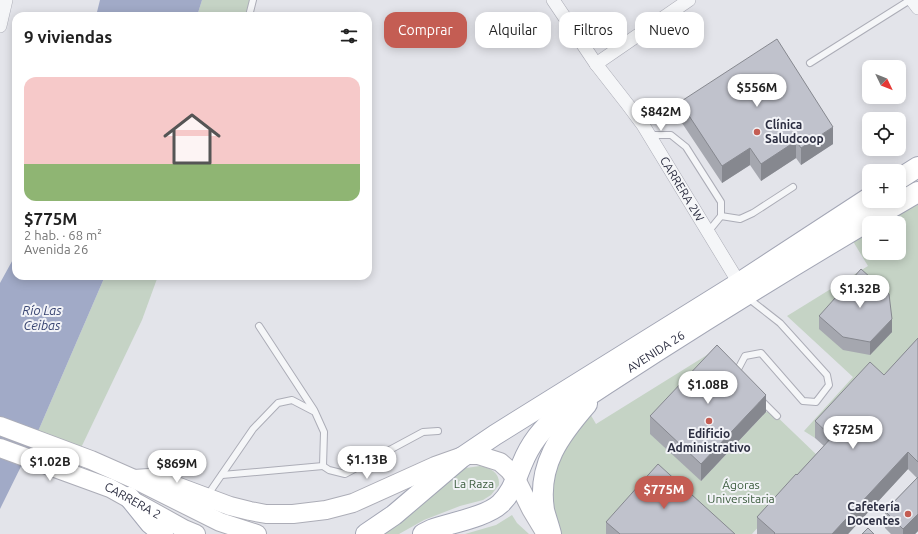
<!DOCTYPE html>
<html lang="es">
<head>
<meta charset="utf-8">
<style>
  body { margin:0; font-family:Ubuntu,sans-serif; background:#f2f2f2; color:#222; height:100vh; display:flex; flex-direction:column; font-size:15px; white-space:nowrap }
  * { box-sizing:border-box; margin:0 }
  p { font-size:13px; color:#767676 }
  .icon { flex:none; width:22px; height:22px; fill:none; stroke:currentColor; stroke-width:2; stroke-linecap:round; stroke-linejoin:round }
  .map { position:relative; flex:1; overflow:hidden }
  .drawer { position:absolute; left:12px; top:12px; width:360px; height:268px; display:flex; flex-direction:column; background:#fff; border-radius:12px; box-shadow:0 2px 10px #0003 }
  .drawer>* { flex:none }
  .guide { position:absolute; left:384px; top:12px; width:380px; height:36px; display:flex; gap:8px }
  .needle { width:26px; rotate:133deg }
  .tools { position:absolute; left:862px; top:60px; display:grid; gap:8px }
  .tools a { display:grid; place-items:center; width:44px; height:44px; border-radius:8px; background:#fff; box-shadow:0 2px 10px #0003; font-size:20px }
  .price { position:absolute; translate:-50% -34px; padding:0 9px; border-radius:14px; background:#fff; color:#222; font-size:13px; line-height:26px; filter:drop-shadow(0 1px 2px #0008) }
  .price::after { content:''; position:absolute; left:50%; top:24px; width:12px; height:9px; margin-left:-6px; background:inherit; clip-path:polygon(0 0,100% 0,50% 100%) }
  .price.on { background:#c45d53; color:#fff }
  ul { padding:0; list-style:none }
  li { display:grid; align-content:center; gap:8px; height:212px; padding:0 12px }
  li+li { border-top:1px solid #e0e0e0 }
  li span { display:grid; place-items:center; height:124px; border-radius:12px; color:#555 }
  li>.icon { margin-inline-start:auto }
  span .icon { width:72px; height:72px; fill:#fffc; stroke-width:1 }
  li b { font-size:17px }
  h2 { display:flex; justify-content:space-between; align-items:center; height:48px; padding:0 12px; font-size:17px }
  .tag { padding:0 14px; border-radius:12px; background:#fff; box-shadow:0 2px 10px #0003; font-size:14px; line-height:36px }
  .tag.on { background:#c45d53; color:#fff }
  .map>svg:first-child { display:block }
  .green { fill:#c5d3c5; fill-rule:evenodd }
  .water { fill:#a1aac7 }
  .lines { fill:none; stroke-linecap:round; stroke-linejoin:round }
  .service-casing { stroke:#acadb7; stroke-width:8 }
  .minor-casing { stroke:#acadb7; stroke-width:14 }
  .secondary-casing { stroke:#acadb7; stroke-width:20 }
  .primary-casing { stroke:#a3a6b5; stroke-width:22 }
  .service { stroke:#f5f6f8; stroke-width:6 }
  .minor { stroke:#f5f6f8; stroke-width:13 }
  .secondary { stroke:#fff; stroke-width:18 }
  .primary { stroke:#fff; stroke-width:20 }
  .wall { fill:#a5a7af }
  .shaded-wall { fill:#86888f }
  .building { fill:#c0c2cc; stroke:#86888f }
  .poi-dot { fill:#c45d53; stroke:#f2f3f7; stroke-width:1.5 }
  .labels { text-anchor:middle; stroke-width:4; stroke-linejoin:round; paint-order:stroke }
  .poi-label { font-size:12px; font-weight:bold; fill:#2c2e41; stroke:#f2f3f7; text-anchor:start }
  .street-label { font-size:12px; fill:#2c2e41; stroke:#f2f3f7 }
  .park-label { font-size:12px; fill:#3a5b3c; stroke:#f2f3f7 }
  .water-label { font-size:13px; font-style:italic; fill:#394572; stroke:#f2f3f7 }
</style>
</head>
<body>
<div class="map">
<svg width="918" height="534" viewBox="0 0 918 534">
  <rect width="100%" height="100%" fill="#e3e4ea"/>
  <g class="green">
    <polygon points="202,0 256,0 251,16 197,16"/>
    <path d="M918,192V354L884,391L869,379L815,438L804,431L853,377L787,316L868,266L848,233ZM869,223H899V253H869Z"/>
    <polygon points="105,276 158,276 142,320 79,452 36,436"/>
    <polygon points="715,350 701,481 769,409 820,458 752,534 556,534 546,486 582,400 596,424"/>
    <path d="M480,466C491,468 500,473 499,485L491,495L483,500L460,506L424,520L399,534H380L458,472L466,468Z"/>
    <polygon points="512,515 517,523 529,534 465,534 496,525"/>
  </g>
  <g class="water">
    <polygon points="100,0 202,0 197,16 96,16"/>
    <polygon points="16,254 16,276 105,276 36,436 0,509 0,283"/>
  </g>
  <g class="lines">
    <defs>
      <g id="service">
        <polyline points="249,16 253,0"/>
        <polyline points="810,63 910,0"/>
        <polyline points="650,135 671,135 686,147 721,202 721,216 708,232"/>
        <polyline points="721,216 740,219 753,213 793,187"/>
        <polyline points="259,326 314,410"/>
        <polyline points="736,373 745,356 761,353 803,401 816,402 829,385 827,375 780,323 748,298"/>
        <polyline points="761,400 777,416"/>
        <polyline points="222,475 323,466"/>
        <polyline points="207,496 253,429 278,403 292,400 315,412 324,432 323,466 329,470 345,474 423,432 438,431"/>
      </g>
      <g id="minor">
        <path id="s1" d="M553,0L596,64L628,105L643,125L739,283"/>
        <polyline points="912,0 918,8"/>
        <polyline points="0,26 6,0"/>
        <polyline points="596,64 689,0"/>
      </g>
      <g id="secondary">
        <polyline points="0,426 91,460 134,479 220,522 257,534"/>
        <path id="s2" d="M0,448L110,488L184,529L196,534"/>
        <polyline points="134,479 149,478 171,484 230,506 250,511 266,514 293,514 326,510 353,503 435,466 466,455 478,455 500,462 509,470 516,479 531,509 546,534"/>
      </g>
      <g id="primary">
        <polyline points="899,179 918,167"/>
        <polyline points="129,497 150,523 163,534"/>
        <polyline points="366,534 394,515 461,458 495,435 739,283 869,198"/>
        <path id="s3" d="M423,534L431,530C450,523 486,517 500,504C512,493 516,478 522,464C530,444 542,428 559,415C676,337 796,263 918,192"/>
        <path d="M551,534C549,526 546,518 544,510C537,465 560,435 587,404"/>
      </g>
    </defs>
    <use href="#service" class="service-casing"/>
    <use href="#minor" class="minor-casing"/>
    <use href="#secondary" class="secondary-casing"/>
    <use href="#primary" class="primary-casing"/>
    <use href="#service" class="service"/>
    <use href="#minor" class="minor"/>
    <use href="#secondary" class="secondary"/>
    <use href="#primary" class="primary"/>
  </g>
  <g class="wall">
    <polygon points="680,102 833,144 801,165 796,158 761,181 750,165 722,183 680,120"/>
    <polygon points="819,316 892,332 870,355 843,350 819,329"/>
    <polygon points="918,338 918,531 915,534 891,534 885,528 885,511 917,478 908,469 848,534 757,534 757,517 824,446 815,438 815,421 884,375"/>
    <polygon points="766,412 701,481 650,434 650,416"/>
    <polygon points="606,522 735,534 606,534"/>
  </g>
  <g class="shaded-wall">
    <polygon points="833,127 833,144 801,165 801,148"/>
    <polygon points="796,141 796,158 761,181 761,164"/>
    <polygon points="750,148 750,165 722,183 722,166"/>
    <polygon points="892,319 892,332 870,355 870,342"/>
    <polygon points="766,395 766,412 701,481 701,464"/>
    <polygon points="908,452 908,469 848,534 832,534"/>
    <polygon points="918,514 918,531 915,534 903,534 903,529"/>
  </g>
  <g class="building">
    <polygon points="777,39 833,127 801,148 796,141 761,164 750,148 722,166 680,102"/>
    <polygon points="861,269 889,294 892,319 870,342 843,337 819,316"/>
    <polygon points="918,338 918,462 908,452 832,534 774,534 775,533 757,517 796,474 797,475 832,437 815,421 870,362 884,375"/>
    <polygon points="717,345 766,395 701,464 650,416"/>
    <polygon points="658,464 735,534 620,534 606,522"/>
    <polygon points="918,477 918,514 903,529 885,511"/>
    <polygon points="868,528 874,534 862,534"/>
  </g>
  <g class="poi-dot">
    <circle cx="757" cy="132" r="4"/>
    <circle cx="709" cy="421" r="4"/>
    <circle cx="908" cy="514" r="4"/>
  </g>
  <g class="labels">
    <g class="poi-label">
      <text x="765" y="129">Clínica<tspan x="765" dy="14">Saludcoop</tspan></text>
      <text x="709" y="438" text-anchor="middle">Edificio<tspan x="709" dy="14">Administrativo</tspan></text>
      <text x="900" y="511" text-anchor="end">Cafetería<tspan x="900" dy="14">Docentes</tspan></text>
    </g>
    <g class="street-label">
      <text dy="4" stroke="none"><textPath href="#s1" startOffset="229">CARRERA 2W</textPath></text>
      <text dy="4" stroke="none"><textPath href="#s3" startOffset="307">AVENIDA 26</textPath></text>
      <text dy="4" stroke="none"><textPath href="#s2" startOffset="143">CARRERA 2</textPath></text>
    </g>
    <g class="park-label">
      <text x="474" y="488">La Raza</text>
      <text x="741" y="489">Ágoras<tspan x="741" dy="14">Universitaria</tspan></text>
    </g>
    <g class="water-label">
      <text x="42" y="315">Río Las<tspan x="42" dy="15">Ceibas</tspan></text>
    </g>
  </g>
</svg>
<div class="tools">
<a><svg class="needle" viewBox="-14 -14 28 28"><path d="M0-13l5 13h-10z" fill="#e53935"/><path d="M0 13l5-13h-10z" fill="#767676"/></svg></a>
<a><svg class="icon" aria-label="locate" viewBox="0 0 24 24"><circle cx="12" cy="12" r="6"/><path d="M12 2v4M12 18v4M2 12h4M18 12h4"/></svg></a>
<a>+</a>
<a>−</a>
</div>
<b class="price" style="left:757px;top:108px">$556M</b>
<b class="price" style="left:661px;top:132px">$842M</b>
<b class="price" style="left:860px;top:309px">$1.32B</b>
<b class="price" style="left:708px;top:405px">$1.08B</b>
<b class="price" style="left:853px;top:450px">$725M</b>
<b class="price" style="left:367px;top:480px">$1.13B</b>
<b class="price" style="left:50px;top:482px">$1.02B</b>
<b class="price" style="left:177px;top:484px">$869M</b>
<b class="price on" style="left:664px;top:510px">$775M</b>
<div class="guide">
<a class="tag on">Comprar</a>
<a class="tag">Alquilar</a>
<a class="tag">Filtros</a>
<a class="tag">Nuevo</a>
</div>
<section class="drawer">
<h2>9 viviendas<svg class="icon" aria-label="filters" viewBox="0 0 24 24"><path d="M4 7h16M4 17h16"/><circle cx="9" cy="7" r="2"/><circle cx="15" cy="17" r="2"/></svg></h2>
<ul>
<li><span style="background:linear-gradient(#f6c9c9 70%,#8fb573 0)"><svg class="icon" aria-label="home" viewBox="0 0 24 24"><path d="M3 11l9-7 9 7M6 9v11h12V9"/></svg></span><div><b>$775M</b><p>2 hab. · 68 m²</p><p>Avenida 26</p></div></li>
</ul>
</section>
</div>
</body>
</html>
